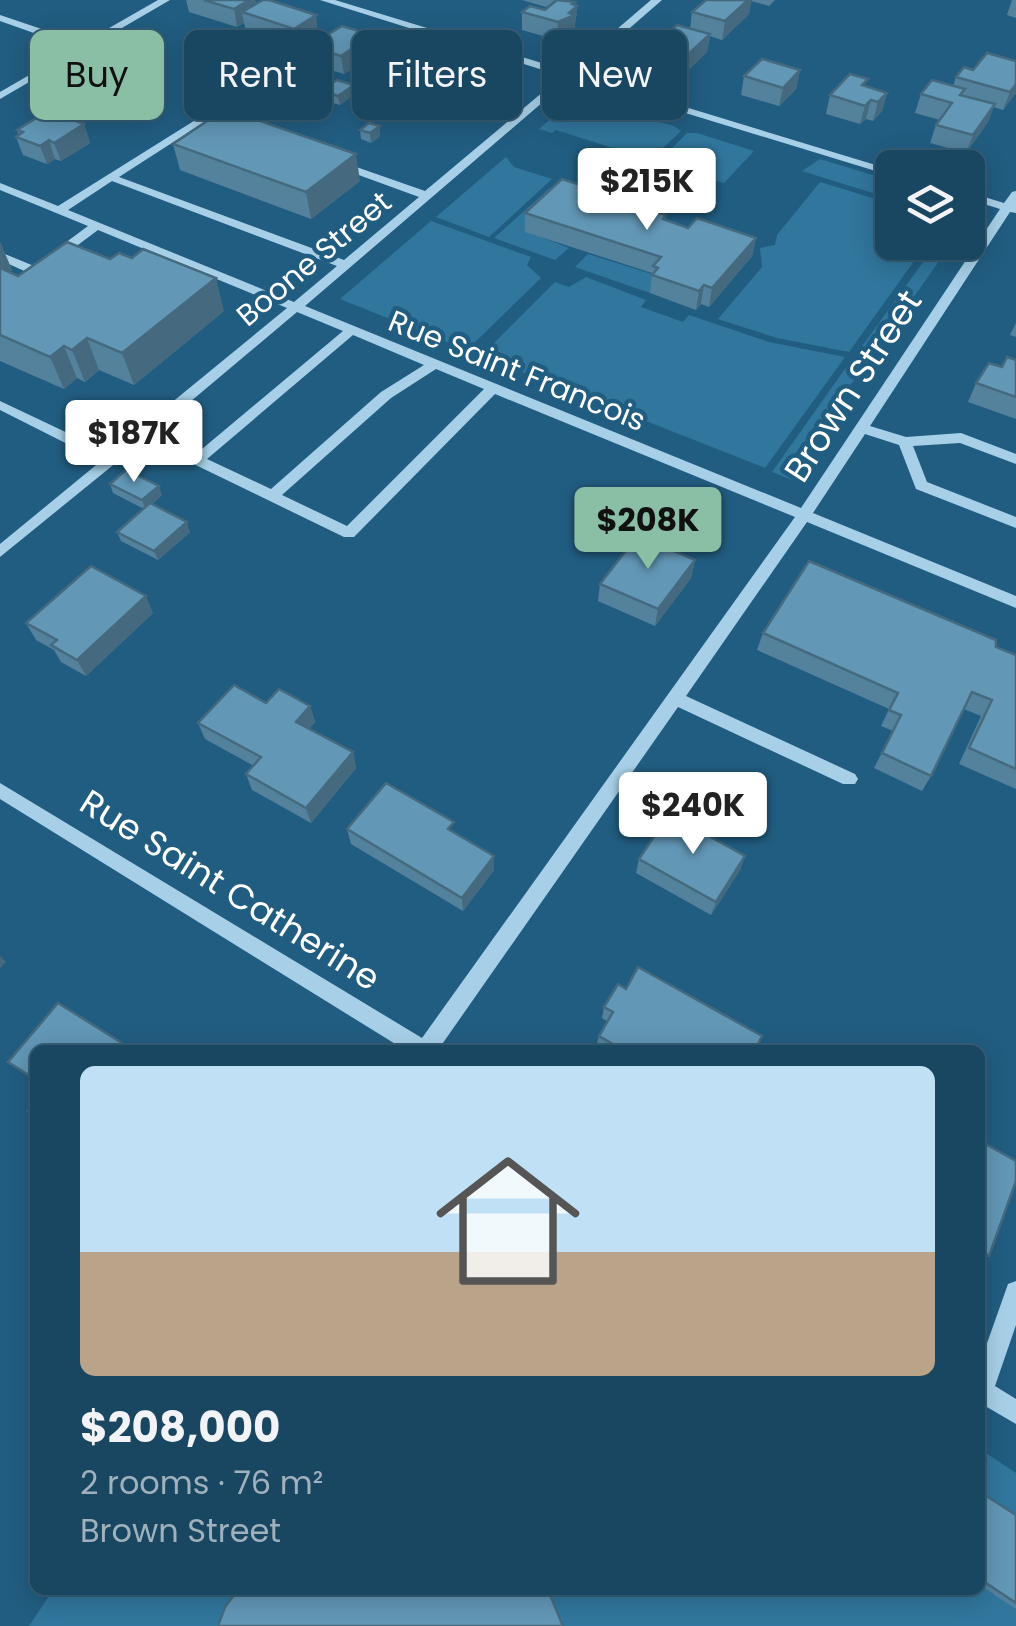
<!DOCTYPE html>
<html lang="en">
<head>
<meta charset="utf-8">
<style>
  body { margin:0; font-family:Poppins,sans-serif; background:#26506a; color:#f1f3f6; height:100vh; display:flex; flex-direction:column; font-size:38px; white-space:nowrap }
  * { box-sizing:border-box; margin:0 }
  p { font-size:32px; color:#9fb1bd }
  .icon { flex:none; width:55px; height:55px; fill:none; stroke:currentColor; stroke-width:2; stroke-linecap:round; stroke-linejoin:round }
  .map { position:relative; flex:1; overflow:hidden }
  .panel { position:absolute; left:30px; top:1045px; width:955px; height:550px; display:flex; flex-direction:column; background:#194661; border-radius:15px; box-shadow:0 5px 25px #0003,0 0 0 2px #375e76 }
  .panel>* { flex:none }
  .guide { position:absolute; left:30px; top:30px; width:958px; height:90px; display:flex; gap:20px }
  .controls { position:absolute; left:875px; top:150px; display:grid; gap:20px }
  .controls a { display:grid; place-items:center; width:110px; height:110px; border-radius:15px; background:#194661; box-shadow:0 5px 25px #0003,0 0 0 2px #375e76; font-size:50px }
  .price { position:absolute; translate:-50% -85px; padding:0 22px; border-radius:10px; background:#fff; color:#222; font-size:32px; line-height:65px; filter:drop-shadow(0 2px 5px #0008) }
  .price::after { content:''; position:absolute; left:50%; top:60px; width:30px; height:22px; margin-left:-15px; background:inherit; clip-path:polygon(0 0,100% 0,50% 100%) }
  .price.active { background:#8abfa5; color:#111 }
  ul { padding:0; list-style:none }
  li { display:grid; align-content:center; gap:20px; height:530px; padding:0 50px }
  li span { display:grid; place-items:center; height:310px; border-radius:15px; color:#555 }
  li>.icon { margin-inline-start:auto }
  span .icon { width:180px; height:180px; fill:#fffc; stroke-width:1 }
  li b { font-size:42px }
  .tag { padding:0 35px; border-radius:15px; background:#194661; box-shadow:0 5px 25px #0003,0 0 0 2px #375e76; font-size:35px; line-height:90px }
  .tag.active { background:#8abfa5; color:#111 }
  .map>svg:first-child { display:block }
  .green { fill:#31769d }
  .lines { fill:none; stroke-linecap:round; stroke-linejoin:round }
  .minor { fill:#a7d0e8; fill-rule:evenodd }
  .wall { fill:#54829d }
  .shaded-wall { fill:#456a7f }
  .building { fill:#6297b6; stroke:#456a7f; stroke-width:2.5 }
  .labels { text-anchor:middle; stroke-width:9; stroke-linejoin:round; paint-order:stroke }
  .far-street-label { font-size:30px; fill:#fff; stroke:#215d81 }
  .street-label { font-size:35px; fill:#fff; stroke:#215d81 }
</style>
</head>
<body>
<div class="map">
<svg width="1016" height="1626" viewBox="0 0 1016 1626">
  <rect width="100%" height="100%" fill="#215d81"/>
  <g class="green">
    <polygon points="574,99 674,126 681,131 650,160 556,130 552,133 539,129"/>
    <polygon points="687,133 697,133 754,151 724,183 657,163"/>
    <polygon points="506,157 514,167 552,179 489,237 436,217"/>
    <polygon points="820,159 892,181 892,199 802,171"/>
    <polygon points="820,182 892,204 892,242 927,243 849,352 777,338 718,319 762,267 760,248 775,245 777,235"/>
    <polygon points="551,187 601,203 526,231 569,248 555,260 494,238"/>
    <polygon points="431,221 531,257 527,265 541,278 467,350 340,299"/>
    <polygon points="937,243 952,243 871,357 857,353"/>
    <polygon points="588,254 658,276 650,293 575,267"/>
    <polygon points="586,277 646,300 641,307 683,322 689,315 769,342 845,357 765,468 481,356 555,282 569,287"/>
    <polygon points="852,359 867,362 791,470 804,477 797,482 772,472"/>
    <polygon points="980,1449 1016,1473 1016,1626 29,1626 53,1590 980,1590"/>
  </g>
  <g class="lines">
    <g class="minor">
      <polygon points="158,0 170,0 0,99 0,92 76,48 0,21 0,15 83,43"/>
      <path d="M320,0H335L568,71L651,0H662L577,74L892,170V176L571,78L305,306L801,508L1000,209L968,199V192L1004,203L1012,192L1016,191V213L1010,212L870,426L906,437L961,433L1016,454V464L960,443L913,446L927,482L1016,517V528L916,489L899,445L865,434L813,513L1016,596V608L807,522L686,696L855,774L858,779L855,784H843L678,707L438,1050H405L0,799V783L422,1038L795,517L495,394L354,537H344L144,440L0,557V544L101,461L0,410V401L110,453L287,308L98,230L39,274H31L0,260V252L34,266L88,226L0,190V183L58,206L205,114L238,127L233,130L206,121L119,177L344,260L419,197L334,166V162H342L425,191L562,76ZM112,181L337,266L294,302L68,210ZM297,312L343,331L196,454L153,433ZM353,335L424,365L381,392L271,489L207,459ZM436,369L484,389L347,526L282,495L391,398Z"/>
      <polygon points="1016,1281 1016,1325 995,1386 1016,1399 1016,1424 980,1403 980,1363 1008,1284"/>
    </g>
  </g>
  <g class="wall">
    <polygon points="186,0 255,0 256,4 318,33 311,38 319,40 372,35 374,50 427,51 428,69 409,83 396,78 381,90 356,82 355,67 344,74 328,69 321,74 285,65 282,47 287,44 246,30 244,23 237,27 189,12"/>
    <polygon points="522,0 555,0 546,7"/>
    <polygon points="706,0 775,0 769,6 751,1 749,14 722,40 710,36 707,52 678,80 645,70 647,52 690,29 692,12"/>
    <polygon points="1012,0 1016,0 1016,18 1007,15"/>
    <polygon points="575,5 577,6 574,33 557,40 522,30 522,12"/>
    <polygon points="1016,61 1016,93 1003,110 993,107 988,122 966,153 930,143 936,125 940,120 915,113 921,94 953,86 956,77 973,70"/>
    <polygon points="800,70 796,89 779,106 741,95 744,76"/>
    <polygon points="495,72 495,91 471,110 422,94 421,76"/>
    <polygon points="354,85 355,94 340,105 323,100 321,90"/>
    <polygon points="866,86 887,93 882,111 873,121 866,119 860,124 826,114 830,95"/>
    <polygon points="276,100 300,107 290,114 278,110"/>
    <polygon points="84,124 90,143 61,161 55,159 47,164 23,155 16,137 19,135 17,130"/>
    <polygon points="360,130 380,136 371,143 361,139"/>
    <polygon points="173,144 360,181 311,219 180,170"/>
    <polygon points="616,199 666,215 666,220 688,228 756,238 752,256 709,307 701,304 696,310 650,293 652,273 525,232 525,213"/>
    <polygon points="0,242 12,270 9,272 18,276 224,311 134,385 99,370 85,382 77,378 64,389 0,361"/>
    <polygon points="1016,323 1016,337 1010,335"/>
    <polygon points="1016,360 1016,419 968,402 976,383 1002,367"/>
    <polygon points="110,484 162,495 152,504 190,532 158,560 121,541 117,532 144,509 113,493"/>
    <polygon points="695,560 691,578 655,626 598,601 600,584"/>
    <polygon points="153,613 86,676 61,662 54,650 36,640 26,623"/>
    <polygon points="763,633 996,647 1016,655 1016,789 959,764 981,716 964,709 931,776 922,791 874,768 893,731 881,726 889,709 757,650"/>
    <polygon points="266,703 310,706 315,722 309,729 353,752 356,768 311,823 252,790 246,774 254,766 205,739 198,723"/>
    <polygon points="674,824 705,824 703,833 745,856 740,870 711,915 636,873 639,859"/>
    <polygon points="347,829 494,870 463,911 351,844"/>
    <polygon points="626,989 755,1050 602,1050 596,1047 599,1036 608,1022 602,1018 604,1007"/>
    <polygon points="980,1141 989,1256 980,1259"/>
    <polygon points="980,1492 1016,1515 1016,1609 980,1585"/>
  </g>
  <g class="shaded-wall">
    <polygon points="249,0 255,0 257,15 242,12 244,23 237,27 234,9"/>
    <polygon points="748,0 752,0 749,14 722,40 725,21"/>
    <polygon points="575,2 575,8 577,6 574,33 557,40 558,22"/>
    <polygon points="316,15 318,33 296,47 294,29"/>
    <polygon points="710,34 707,52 678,80 681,61"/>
    <polygon points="372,35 374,53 354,64 355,67 344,74 341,56"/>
    <polygon points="326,51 328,69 321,74 318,56"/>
    <polygon points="427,51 428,69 409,83 408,64"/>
    <polygon points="395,60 396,78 381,90 379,71"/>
    <polygon points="800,70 796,89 779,106 783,88"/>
    <polygon points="495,72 495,91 471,110 471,92"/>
    <polygon points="1016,84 1016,93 1003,110 1010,92"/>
    <polygon points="354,85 355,94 340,105 338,96"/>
    <polygon points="887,93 882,111 873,121 878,102"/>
    <polygon points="299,98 300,107 290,114 288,105"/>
    <polygon points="871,100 866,119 860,124 865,106"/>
    <polygon points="995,104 988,122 966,153 973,135"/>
    <polygon points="84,124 90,143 61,161 54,143"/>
    <polygon points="380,126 380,136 371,143 370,133"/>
    <polygon points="49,140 55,159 47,164 40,146"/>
    <polygon points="356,154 360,181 311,219 306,192"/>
    <polygon points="756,238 752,256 709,307 712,288"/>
    <polygon points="0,242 12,270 0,279"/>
    <polygon points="216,278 224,311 134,385 122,353"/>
    <polygon points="704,285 701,304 696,310 699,291"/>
    <polygon points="87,338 99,370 85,382 72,350"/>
    <polygon points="64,346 77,378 64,389 50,357"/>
    <polygon points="159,486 162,495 146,510 142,500"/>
    <polygon points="187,522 190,532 158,560 154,551"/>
    <polygon points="695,560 691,578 655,626 658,609"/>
    <polygon points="146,596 153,613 86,676 77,660"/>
    <polygon points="310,706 315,722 301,738 296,722"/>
    <polygon points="353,752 356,768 311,823 306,808"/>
    <polygon points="494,856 494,870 463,911 462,898"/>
    <polygon points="745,856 740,870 711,915 716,902"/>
    <polygon points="0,956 6,962 0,968"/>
  </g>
  <g class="building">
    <polygon points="204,0 249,0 234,9"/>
    <polygon points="263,0 269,0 316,15 294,29 242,12"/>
    <polygon points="557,0 575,2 572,4 577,6 569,13 575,15 558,22 522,12 530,6 545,10"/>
    <polygon points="706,0 748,0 725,21 692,12"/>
    <polygon points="677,25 710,34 681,61 647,52"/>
    <polygon points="342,26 372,35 341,56 326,51 318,56 282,47 301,35 319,40"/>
    <polygon points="390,39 427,51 408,64 395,60 379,71 354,64"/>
    <polygon points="987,53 1016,61 1016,84 1010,92 956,77 964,67 973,70"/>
    <polygon points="445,57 495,72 471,92 421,76"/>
    <polygon points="762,59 800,70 783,88 744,76"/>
    <polygon points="850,74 868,79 862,85 887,93 878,102 871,100 865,106 830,95"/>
    <polygon points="337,80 354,85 338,96 321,90"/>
    <polygon points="932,80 965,89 960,95 995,104 973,135 936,125 952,103 921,94"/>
    <polygon points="287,93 299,98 288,105 276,100"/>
    <polygon points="225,109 356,154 306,192 173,144"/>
    <polygon points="48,111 84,124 54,143 49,140 40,146 16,137 23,132 17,130"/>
    <polygon points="369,123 380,126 370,133 360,130"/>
    <polygon points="562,179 596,190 603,184 617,189 609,196 666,215 663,219 688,228 697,218 756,238 712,288 704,285 699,291 652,275 658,268 653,266 661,257 525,213"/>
    <polygon points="67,242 110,259 119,253 132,258 143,249 216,278 122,353 87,338 72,350 64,346 50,357 0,335 0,268 18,276"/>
    <polygon points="1007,357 1016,360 1016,397 976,383 989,363 1002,367"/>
    <polygon points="126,470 159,486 142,500 110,484"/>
    <polygon points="150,503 187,522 154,551 117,532"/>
    <polygon points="638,535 695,560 658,609 600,584"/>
    <polygon points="809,561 996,640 996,647 1016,655 1016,769 969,748 992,700 972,692 931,776 882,753 901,715 889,710 898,693 763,633"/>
    <polygon points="91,566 146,596 77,660 51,645 57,640 26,623"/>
    <polygon points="234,685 266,703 279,689 310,706 296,722 353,752 306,808 246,774 261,757 198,723"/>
    <polygon points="386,783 454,822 448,829 494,856 462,898 347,829"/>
    <polygon points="682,812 705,824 700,831 745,856 716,902 639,859 665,820 674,824"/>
    <polygon points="638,967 762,1036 755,1050 623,1050 599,1036 613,1012 604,1007 618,984 626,989"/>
    <polygon points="58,1003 133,1050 35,1050 35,1079 8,1062"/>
    <polygon points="35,1103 35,1115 28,1111"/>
    <polygon points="980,1141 1016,1161 1016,1181 989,1256 980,1250"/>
    <polygon points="980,1492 1016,1515 1016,1603 980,1579"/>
    <polygon points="238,1590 548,1590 563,1626 218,1626 225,1607"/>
  </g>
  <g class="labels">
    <g class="far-street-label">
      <text transform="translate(314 259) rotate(-40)" y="10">Boone Street</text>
      <text transform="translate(517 371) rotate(22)" y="10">Rue Saint Francois</text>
    </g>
    <g class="street-label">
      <text transform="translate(853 386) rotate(-57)" y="12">Brown Street</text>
      <text transform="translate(230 890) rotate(32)" y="12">Rue Saint Catherine</text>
    </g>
  </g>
</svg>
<div class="controls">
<a><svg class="icon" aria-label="layers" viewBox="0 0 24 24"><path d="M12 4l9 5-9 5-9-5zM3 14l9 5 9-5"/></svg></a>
</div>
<b class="price" style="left:647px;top:233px">$215K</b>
<b class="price" style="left:134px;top:485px">$187K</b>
<b class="price active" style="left:648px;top:572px">$208K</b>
<b class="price" style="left:693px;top:857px">$240K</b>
<div class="guide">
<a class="tag active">Buy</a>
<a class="tag">Rent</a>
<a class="tag">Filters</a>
<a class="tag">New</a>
</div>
<section class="panel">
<ul>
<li><span style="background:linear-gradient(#bfe0f5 60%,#b9a48a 0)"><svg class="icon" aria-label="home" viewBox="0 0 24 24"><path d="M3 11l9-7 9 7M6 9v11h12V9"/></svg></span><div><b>$208,000</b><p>2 rooms · 76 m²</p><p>Brown Street</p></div></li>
</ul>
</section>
</div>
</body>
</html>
